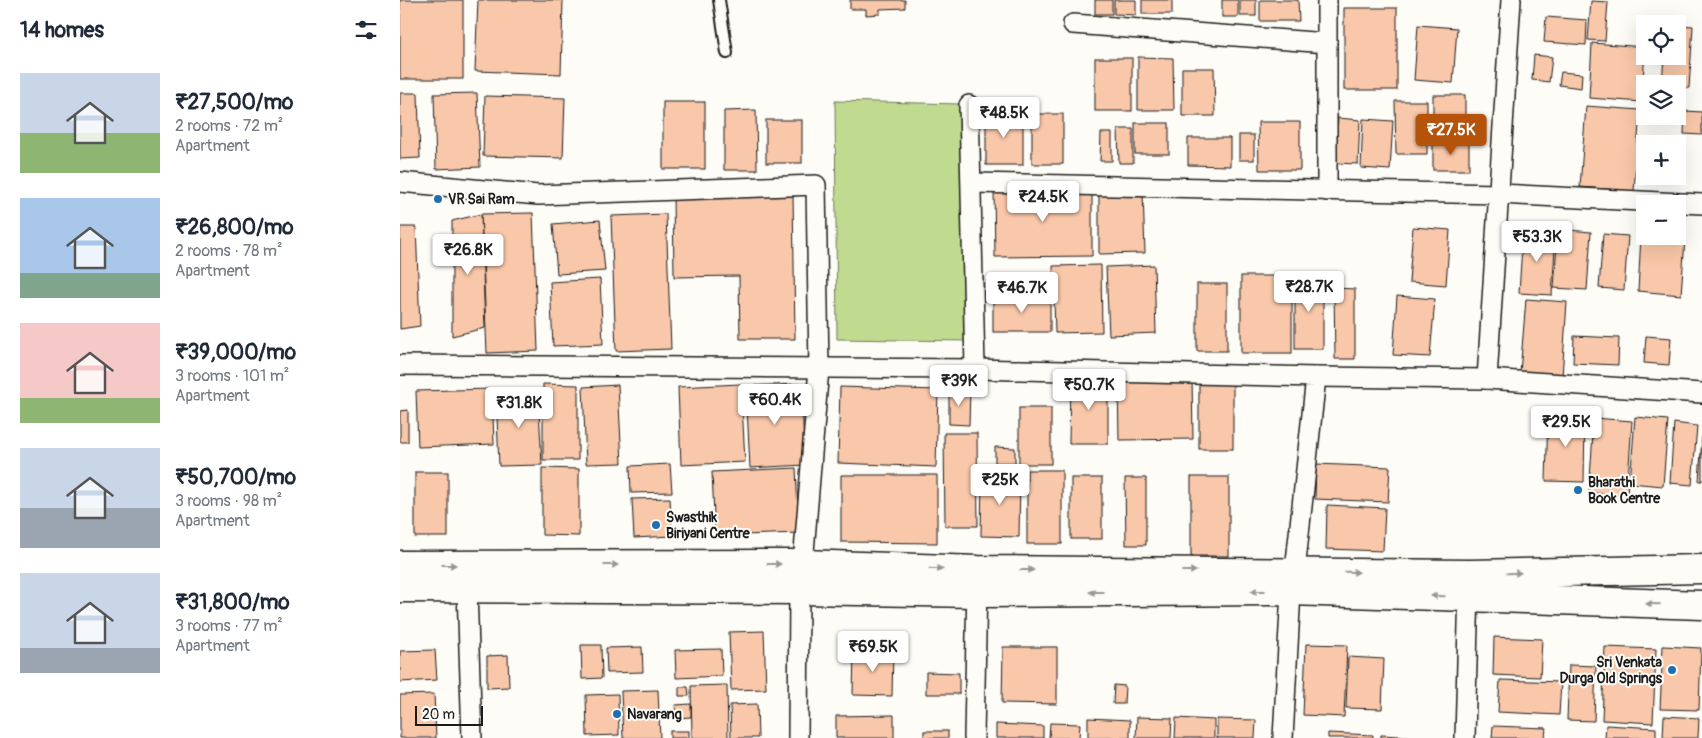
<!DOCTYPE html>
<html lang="en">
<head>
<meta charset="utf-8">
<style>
  body { margin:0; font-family:Pangolin,sans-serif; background:#f6f6f7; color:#1f2937; height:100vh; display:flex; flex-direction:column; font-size:19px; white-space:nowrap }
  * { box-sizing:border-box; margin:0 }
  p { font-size:16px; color:#747a83 }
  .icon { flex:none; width:28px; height:28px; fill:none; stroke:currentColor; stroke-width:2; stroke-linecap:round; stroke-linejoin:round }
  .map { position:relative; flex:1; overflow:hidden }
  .panel { display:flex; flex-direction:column; background:#fff; width:400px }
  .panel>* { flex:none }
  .buttons { position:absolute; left:1236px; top:15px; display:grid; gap:10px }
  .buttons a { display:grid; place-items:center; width:50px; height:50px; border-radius:0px; background:#fff; box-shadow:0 5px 20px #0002; font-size:25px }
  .scale { position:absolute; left:15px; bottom:12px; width:68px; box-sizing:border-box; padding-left:5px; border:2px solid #1c1c1c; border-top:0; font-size:14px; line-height:18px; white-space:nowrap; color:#1c1c1c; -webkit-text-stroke:4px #fdfcf7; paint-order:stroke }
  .price { position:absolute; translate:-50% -42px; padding:0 11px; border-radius:5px; background:#fff; color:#222; font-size:16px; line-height:32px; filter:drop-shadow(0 1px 2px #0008) }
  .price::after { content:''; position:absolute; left:50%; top:30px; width:15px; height:11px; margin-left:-8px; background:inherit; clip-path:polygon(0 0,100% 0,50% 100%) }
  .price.active { background:#b45309; color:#fff }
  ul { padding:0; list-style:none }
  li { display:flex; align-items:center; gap:15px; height:125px; padding:0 20px }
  li span { display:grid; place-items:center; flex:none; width:140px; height:100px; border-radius:0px; color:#555 }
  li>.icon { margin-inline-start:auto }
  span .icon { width:60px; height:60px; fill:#fffc; stroke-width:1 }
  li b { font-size:21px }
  h2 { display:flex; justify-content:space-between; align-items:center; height:60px; padding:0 20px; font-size:21px }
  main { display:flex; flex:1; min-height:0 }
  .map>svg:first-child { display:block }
  .green { fill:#c0da90; stroke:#6e7b56 }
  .building { fill:#f9c7a9; stroke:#1c1c1c }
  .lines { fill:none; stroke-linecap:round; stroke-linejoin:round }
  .lane-casing { stroke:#1c1c1c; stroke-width:14 }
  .street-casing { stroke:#1c1c1c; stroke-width:22 }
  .secondary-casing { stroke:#1c1c1c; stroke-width:31 }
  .lane { stroke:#fdfcf7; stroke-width:10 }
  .street { stroke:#fdfcf7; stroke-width:19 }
  .secondary { stroke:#fdfcf7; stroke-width:28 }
  .oneway { fill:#989794 }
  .poi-dot { fill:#1f6fb2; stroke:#fdfcf7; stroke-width:2 }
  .labels { text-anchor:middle; stroke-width:4; stroke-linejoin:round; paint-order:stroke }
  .poi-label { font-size:14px; font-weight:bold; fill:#1c1c1c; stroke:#fdfcf7; text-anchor:start }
</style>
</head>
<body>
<main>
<section class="panel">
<h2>14 homes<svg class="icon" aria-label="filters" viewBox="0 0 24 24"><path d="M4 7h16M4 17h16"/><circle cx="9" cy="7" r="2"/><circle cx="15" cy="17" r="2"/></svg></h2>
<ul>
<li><span style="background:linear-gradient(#c9d6e8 60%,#8fb573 0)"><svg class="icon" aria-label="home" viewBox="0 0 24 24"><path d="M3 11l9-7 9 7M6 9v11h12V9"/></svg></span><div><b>₹27,500/mo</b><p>2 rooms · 72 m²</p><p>Apartment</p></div></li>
<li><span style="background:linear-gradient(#a9c7e8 75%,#7fa58c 0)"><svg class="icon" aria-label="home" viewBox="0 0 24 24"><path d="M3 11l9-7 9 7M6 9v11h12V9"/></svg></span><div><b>₹26,800/mo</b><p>2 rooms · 78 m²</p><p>Apartment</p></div></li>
<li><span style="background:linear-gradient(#f6c9c9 75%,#8fb573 0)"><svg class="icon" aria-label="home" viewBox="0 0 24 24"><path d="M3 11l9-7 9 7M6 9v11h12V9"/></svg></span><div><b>₹39,000/mo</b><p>3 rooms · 101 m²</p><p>Apartment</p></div></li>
<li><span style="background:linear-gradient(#c9d6e8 60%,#9aa5b1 0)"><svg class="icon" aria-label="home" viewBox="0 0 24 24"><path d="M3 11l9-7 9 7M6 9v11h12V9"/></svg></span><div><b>₹50,700/mo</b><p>3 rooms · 98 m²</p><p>Apartment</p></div></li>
<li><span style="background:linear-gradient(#c9d6e8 75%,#9aa5b1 0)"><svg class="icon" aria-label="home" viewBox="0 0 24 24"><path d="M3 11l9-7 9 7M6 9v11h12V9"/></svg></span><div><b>₹31,800/mo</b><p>3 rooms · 77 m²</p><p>Apartment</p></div></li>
</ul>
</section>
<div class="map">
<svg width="1302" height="738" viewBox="0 0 1302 738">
  <rect width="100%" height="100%" fill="#fdfcf7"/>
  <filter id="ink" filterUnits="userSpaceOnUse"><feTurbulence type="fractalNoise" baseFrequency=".02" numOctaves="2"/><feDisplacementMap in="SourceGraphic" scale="10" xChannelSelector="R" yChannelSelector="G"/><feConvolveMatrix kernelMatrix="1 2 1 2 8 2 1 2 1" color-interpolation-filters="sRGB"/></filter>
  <g filter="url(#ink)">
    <polygon class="green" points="435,101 562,104 567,341 437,339"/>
    <g class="building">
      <rect x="0" y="0" width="63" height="79"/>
      <polygon points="78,0 163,0 161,74 75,71"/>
      <polygon points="450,0 505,0 505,8 480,9 480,14 466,15 466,9 450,9"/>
      <rect x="695" y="0" width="17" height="14"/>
      <polygon points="714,0 736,0 736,15 714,14"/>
      <rect x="742" y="0" width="30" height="14"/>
      <rect x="822" y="0" width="16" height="17"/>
      <rect x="840" y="0" width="16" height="16"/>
      <polygon points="860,0 898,0 899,21 860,21"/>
      <polygon points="1191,1 1208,2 1205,41 1188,40"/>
      <rect x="944" y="8" width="53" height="82"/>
      <polygon points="1146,17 1187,20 1186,45 1144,42"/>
      <polygon points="1018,25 1057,28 1053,83 1014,80"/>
      <polygon points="1278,25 1293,26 1289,88 1278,87 1278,84 1262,84 1264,56 1278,56"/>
      <polygon points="1192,43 1245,47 1242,102 1189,98"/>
      <polygon points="1134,55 1152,57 1149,82 1132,80"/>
      <polygon points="738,57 773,58 774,110 738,110"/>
      <rect x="695" y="58" width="37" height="53"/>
      <polygon points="782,68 814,68 815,116 782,116"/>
      <polygon points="1161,72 1182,74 1181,88 1159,85"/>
      <polygon points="0,93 18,93 20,158 0,159"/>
      <polygon points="77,93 80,167 36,169 34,94"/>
      <rect x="1033" y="95" width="32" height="35"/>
      <polygon points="85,96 165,98 163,158 83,156"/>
      <polygon points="995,101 1027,101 1027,154 996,154"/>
      <rect x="263" y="102" width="42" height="67"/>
      <polygon points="1186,106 1240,110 1234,191 1180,187"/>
      <polygon points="356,110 357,170 324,170 324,111"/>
      <polygon points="1285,111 1302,112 1302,135 1284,134"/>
      <rect x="586" y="113" width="37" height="52"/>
      <rect x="632" y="114" width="31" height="50"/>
      <polygon points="938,118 960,120 958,164 935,163"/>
      <polygon points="963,119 993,121 990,170 961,168"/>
      <rect x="366" y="120" width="36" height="43"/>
      <polygon points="858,122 900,122 900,170 859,170"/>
      <rect x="735" y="123" width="34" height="31"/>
      <polygon points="718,129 733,129 733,163 719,163"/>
      <polygon points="701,133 712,133 712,161 700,161"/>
      <rect x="839" y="135" width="15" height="25"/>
      <polygon points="788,138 830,138 830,166 788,165"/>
      <rect x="1033" y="141" width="36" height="29"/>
      <polygon points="692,190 692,256 595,257 594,191"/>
      <polygon points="699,192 743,192 745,253 699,254"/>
      <polygon points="393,193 395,339 340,339 339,276 274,277 273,194"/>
      <polygon points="133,213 138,351 87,353 81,214"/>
      <polygon points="81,214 85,328 52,336 52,221"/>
      <polygon points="266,214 271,349 216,351 211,216"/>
      <polygon points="200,220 205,271 157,274 153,224"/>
      <polygon points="0,227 16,227 20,326 0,329"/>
      <polygon points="1013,227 1050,230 1046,285 1009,282"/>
      <polygon points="1158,229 1191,232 1187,290 1154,288"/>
      <polygon points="1123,230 1156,233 1152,295 1119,293"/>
      <polygon points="1203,234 1228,236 1224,290 1199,288"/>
      <polygon points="1241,236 1285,239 1281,295 1238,291"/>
      <polygon points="701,265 702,332 655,333 653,266"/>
      <polygon points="754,265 756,333 709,335 706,267"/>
      <rect x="841" y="276" width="51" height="77"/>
      <rect x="895" y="277" width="28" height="72"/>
      <polygon points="200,279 203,344 153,346 150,282"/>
      <rect x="797" y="284" width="30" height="67"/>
      <polygon points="934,288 955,289 955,359 935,359"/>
      <rect x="593" y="296" width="57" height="36"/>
      <polygon points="997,296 1035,299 1030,357 993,355"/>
      <polygon points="1126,299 1167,302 1162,377 1120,373"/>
      <polygon points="1174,336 1219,338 1218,365 1173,363"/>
      <polygon points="1246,336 1271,338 1269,365 1244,363"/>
      <polygon points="670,378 708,378 708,444 669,444"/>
      <polygon points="792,378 793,439 719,440 718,379"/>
      <rect x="799" y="383" width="34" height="66"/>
      <polygon points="143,384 178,385 178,460 143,460"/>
      <polygon points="341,384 345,462 281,465 278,387"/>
      <polygon points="401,384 405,465 350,468 346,386"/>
      <polygon points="218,385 222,463 186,464 183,387"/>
      <polygon points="440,387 538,390 536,467 438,463"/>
      <polygon points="92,389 94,444 18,447 16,391"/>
      <polygon points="549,389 570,389 569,425 549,424"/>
      <polygon points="138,391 142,465 99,466 96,392"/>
      <rect x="619" y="408" width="32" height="56"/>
      <polygon points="8,410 8,442 0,442 0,411"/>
      <polygon points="1148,414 1185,416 1184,482 1146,481"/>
      <polygon points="1235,417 1268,420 1263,486 1230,483"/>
      <polygon points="1194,418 1232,421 1227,495 1189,493"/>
      <polygon points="1274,423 1297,426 1292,485 1270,483"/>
      <polygon points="544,433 577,433 578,526 545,526"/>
      <polygon points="1302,437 1302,481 1299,481"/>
      <polygon points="595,447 615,448 615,463 595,463"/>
      <polygon points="270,464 272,492 231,493 230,466"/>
      <polygon points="916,464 990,467 988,502 915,499"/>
      <polygon points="142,468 179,469 179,536 142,535"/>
      <polygon points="396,468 399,533 315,536 312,472"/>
      <rect x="627" y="470" width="35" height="74"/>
      <rect x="15" y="472" width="33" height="65"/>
      <polygon points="582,474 620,475 619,537 581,536"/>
      <polygon points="441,475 537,475 537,543 441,542"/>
      <rect x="791" y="477" width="38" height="79"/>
      <rect x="671" y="478" width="31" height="61"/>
      <polygon points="725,478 746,478 746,545 726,545"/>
      <polygon points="270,498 272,536 234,538 232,499"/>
      <polygon points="927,505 985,508 983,551 926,549"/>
      <polygon points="364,631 366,689 331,690 329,632"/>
      <polygon points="1094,637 1142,639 1140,677 1093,675"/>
      <polygon points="906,644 947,645 944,717 903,715"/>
      <polygon points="181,645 201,645 202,678 182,679"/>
      <polygon points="1263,646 1301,648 1299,710 1260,709"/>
      <polygon points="242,647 243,672 207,673 206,648"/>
      <polygon points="603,647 657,647 657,704 602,703"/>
      <polygon points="1205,647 1256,649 1253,723 1202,720"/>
      <polygon points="321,649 322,676 276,678 275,650"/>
      <polygon points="35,650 37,680 0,682 0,651"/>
      <polygon points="454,650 493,651 492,696 453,695"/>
      <polygon points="108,655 109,687 87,688 87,656"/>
      <polygon points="948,657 984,659 982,709 946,708"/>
      <polygon points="1169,665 1196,666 1194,721 1167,720"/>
      <polygon points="526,672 559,673 559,694 526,694"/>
      <polygon points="1100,680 1161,682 1159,715 1098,712"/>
      <polygon points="327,685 328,738 292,738 291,686"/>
      <polygon points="714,685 725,686 724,704 713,704"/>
      <polygon points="279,687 288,687 289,696 279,696"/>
      <polygon points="258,690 260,738 223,738 221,691"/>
      <polygon points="34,694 36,738 0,738 0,695"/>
      <polygon points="218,694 219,735 187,736 186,695"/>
      <polygon points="291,704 291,717 276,718 275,705"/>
      <polygon points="357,704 358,738 331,738 330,705"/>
      <polygon points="494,715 494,738 436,738 436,716"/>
      <polygon points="1264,716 1299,718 1298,738 1263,738"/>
      <polygon points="737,717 772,718 771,738 736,738"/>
      <polygon points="688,718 730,720 730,738 688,738"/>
      <polygon points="776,718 814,720 814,738 775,738"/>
      <polygon points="817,719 856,720 855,738 817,738"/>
      <polygon points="650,723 680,724 679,738 649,738"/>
      <polygon points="596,724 643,726 643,738 596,738"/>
      <polygon points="1206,725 1256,728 1256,738 1205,738"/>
      <polygon points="1093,726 1146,728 1145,738 1092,738"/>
      <rect x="270" y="731" width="19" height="7"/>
      <rect x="524" y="731" width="24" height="7"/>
      <polygon points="928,733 973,735 973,738 928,738"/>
      <polygon points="981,735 1019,737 1018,738 981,738"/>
    </g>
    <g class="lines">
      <defs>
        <polyline id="lane" points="319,0 327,53"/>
        <g id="street">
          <polyline points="1111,0 1087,379 1302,393"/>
          <polyline points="673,24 927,43"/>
          <polyline points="569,105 575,369"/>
          <polyline points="0,182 138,195 416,185 419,368 403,564 399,590 398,738"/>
          <polyline points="572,183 1099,194 1302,204"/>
          <polyline points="927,191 927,0"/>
          <polyline points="0,365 575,369 916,377 895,571 891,591 883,738"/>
          <polyline points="916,377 1087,379"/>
          <polyline points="67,590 72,738"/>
          <polyline points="574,738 577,582"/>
          <polyline points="1065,738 1069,587"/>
        </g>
        <g id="secondary">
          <polyline points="0,565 403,564 578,570 1070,574 1302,569"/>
          <polyline points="0,588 399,590 577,593 891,591 1302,605"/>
        </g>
      </defs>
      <use href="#lane" class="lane-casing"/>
      <use href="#street" class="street-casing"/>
      <use href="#secondary" class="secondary-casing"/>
      <use href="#lane" class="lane"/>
      <use href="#street" class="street"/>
      <use href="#secondary" class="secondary"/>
    </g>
    <defs><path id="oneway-solid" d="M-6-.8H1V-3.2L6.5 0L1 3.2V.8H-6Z" transform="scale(1.25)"/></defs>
    <g class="oneway">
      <use href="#oneway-solid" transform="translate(374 564)"/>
      <use href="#oneway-solid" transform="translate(49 565)"/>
      <use href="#oneway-solid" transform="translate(211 565)"/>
      <use href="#oneway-solid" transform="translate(536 569) rotate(2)"/>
      <use href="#oneway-solid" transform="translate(627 570)"/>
      <use href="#oneway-solid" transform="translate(789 571)"/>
      <use href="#oneway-solid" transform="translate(952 572) rotate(1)"/>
      <use href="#oneway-solid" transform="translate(1114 573) rotate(-1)"/>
      <use href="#oneway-solid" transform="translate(858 591) rotate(180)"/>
      <use href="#oneway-solid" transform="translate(696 592) rotate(180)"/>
      <use href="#oneway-solid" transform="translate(1038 596) rotate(-178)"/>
      <use href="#oneway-solid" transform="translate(1253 604) rotate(-178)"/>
    </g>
  </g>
  <g class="poi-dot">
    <circle cx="38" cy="199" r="5"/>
    <circle cx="1178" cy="490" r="5"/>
    <circle cx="256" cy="525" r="5"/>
    <circle cx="1272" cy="670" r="5"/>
    <circle cx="217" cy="714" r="5"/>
  </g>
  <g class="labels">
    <g class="poi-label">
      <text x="48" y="204">VR Sai Ram</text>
      <text x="1188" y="487">Bharathi<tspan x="1188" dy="16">Book Centre</tspan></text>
      <text x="266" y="522">Swasthik<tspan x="266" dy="16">Biriyani Centre</tspan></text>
      <text x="1262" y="667" text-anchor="end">Sri Venkata<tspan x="1262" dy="16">Durga Old Springs</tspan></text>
      <text x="227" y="719">Navarang</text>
    </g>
  </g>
</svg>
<div class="buttons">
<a><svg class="icon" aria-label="locate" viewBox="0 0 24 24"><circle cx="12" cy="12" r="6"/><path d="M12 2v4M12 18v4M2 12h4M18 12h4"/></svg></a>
<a><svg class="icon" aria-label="layers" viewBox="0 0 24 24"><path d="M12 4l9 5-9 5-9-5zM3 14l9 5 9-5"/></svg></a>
<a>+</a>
<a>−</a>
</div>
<div class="scale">20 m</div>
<b class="price" style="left:604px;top:139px">₹48.5K</b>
<b class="price active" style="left:1051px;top:156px">₹27.5K</b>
<b class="price" style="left:643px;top:223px">₹24.5K</b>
<b class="price" style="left:1137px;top:263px">₹53.3K</b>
<b class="price" style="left:68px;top:276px">₹26.8K</b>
<b class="price" style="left:909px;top:313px">₹28.7K</b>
<b class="price" style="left:622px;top:314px">₹46.7K</b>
<b class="price" style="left:559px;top:407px">₹39K</b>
<b class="price" style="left:689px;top:411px">₹50.7K</b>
<b class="price" style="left:375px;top:426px">₹60.4K</b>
<b class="price" style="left:119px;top:429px">₹31.8K</b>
<b class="price" style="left:1166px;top:448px">₹29.5K</b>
<b class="price" style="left:600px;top:506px">₹25K</b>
<b class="price" style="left:473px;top:673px">₹69.5K</b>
</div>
</main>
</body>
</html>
